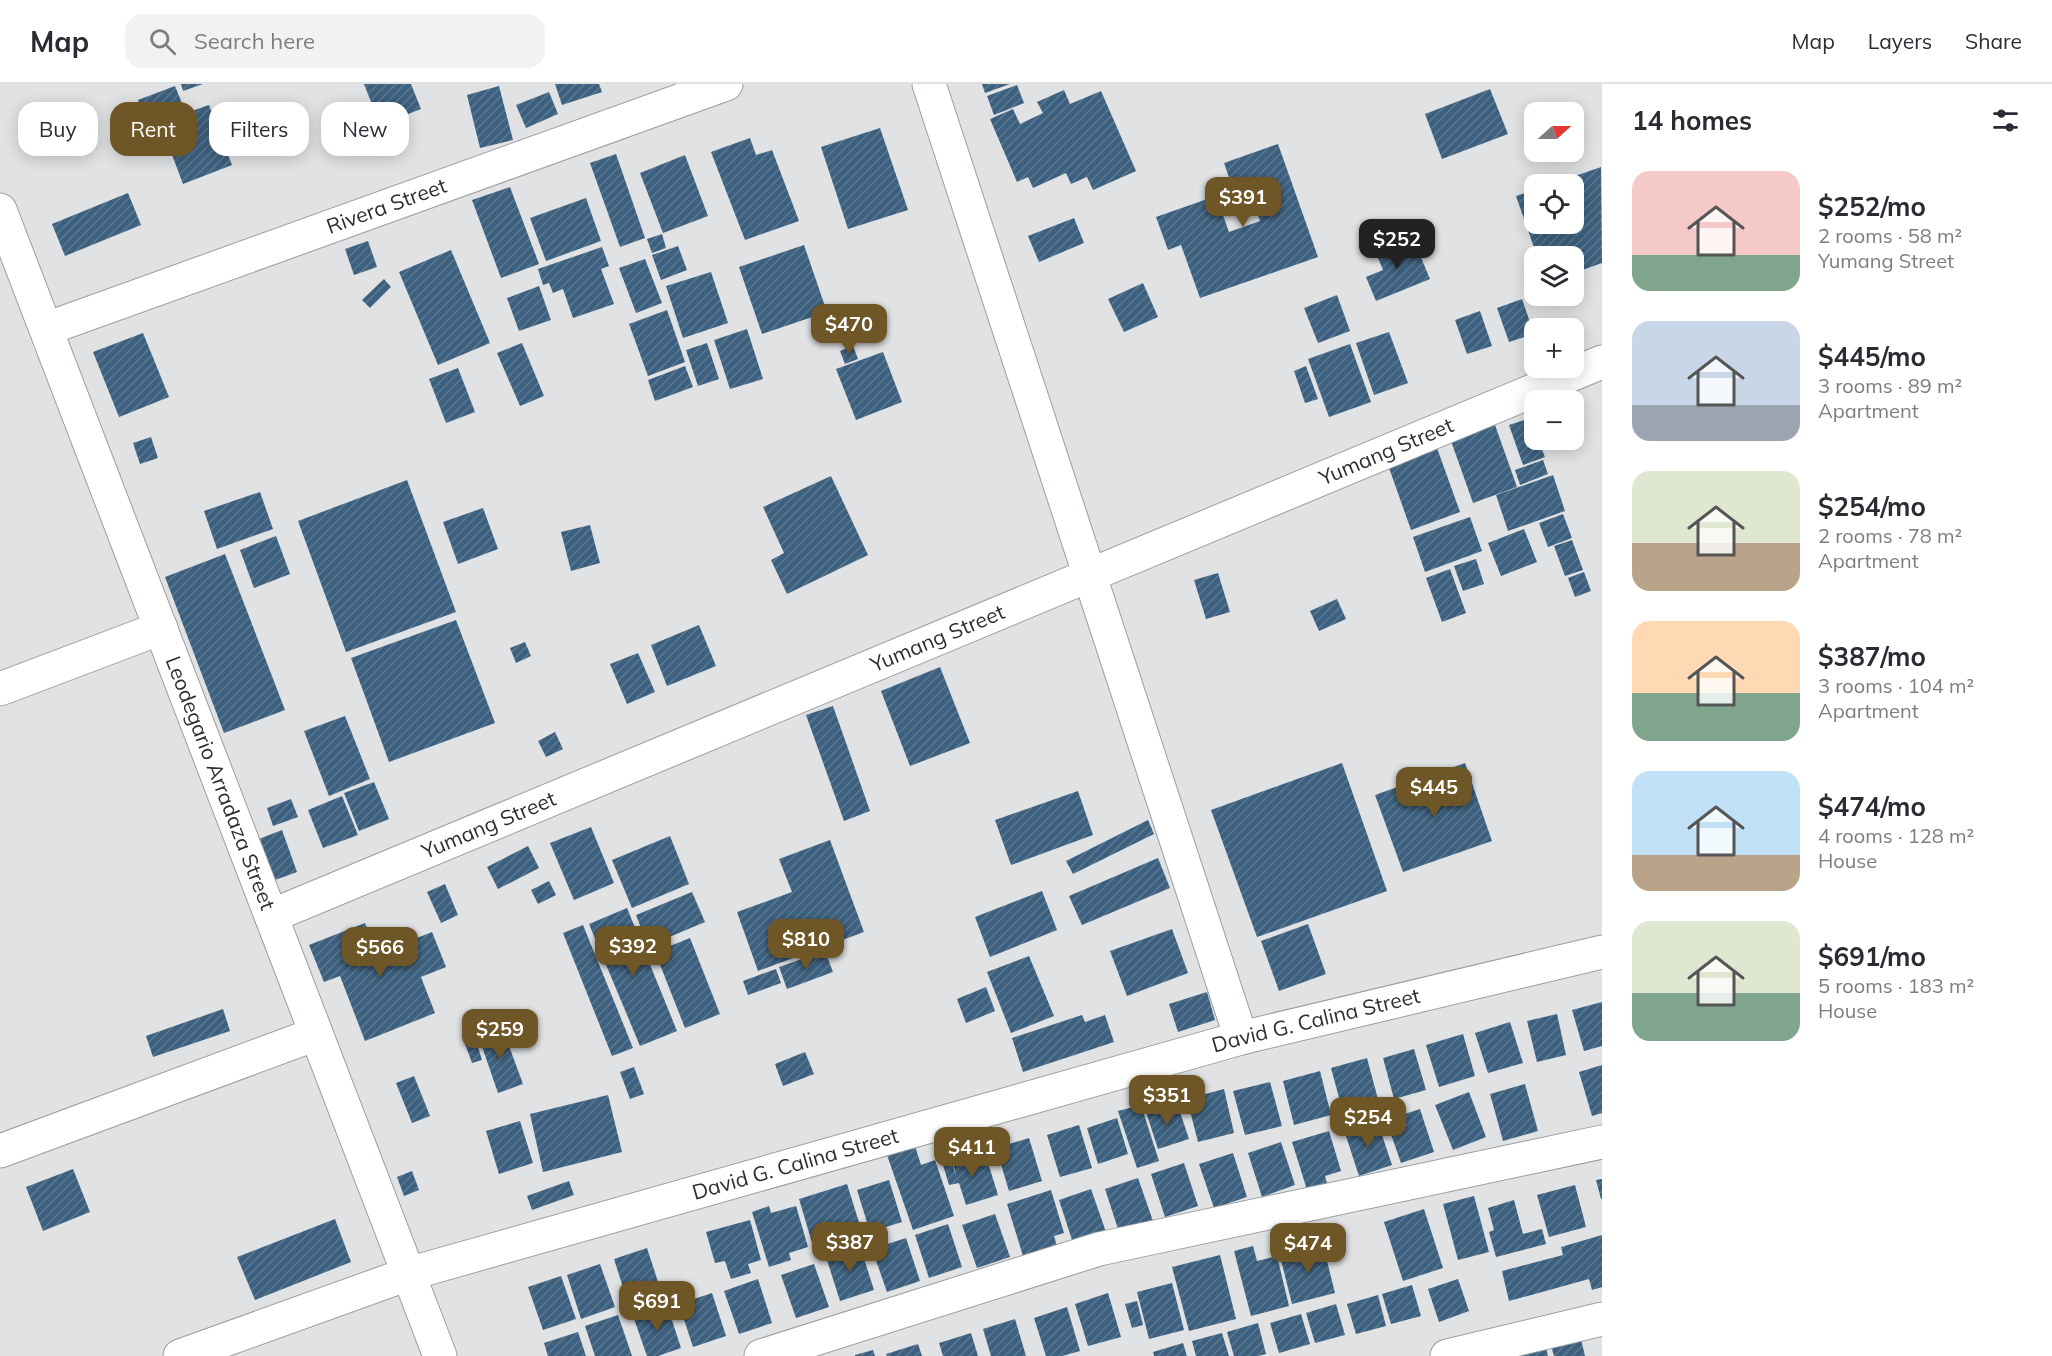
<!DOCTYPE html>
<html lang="en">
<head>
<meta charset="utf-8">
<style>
  body { margin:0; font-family:Mulish,sans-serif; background:#f2f2f3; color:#2b2b33; height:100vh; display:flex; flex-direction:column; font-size:22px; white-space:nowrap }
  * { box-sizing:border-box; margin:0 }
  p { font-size:20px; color:#7c7c81 }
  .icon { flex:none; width:33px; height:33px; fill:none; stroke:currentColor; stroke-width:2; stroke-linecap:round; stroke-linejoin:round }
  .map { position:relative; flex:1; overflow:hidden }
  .drawer { display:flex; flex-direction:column; background:#fff; width:450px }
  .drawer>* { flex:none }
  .hud { position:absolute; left:18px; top:18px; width:570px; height:54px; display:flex; gap:12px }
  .needle { width:39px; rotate:69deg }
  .fabs { position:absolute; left:1524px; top:18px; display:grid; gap:12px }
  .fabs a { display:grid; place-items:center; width:60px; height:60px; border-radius:12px; background:#fff; box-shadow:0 3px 15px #0003; font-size:30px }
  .price { position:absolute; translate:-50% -51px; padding:0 14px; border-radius:12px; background:#6e5627; color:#fff; font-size:20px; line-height:39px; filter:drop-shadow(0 2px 3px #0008) }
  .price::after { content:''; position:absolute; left:50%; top:36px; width:18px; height:14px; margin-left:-9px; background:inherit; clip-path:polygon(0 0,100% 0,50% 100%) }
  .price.active { background:#222; color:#fff }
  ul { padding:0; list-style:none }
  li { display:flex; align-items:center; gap:18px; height:150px; padding:0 30px }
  li span { display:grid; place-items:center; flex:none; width:168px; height:120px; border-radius:18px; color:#555 }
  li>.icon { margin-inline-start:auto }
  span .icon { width:72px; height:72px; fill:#fffc; stroke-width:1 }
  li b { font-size:26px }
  h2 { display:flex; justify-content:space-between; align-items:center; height:72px; padding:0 30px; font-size:26px }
  .tag { padding:0 21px; border-radius:18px; background:#fff; box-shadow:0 3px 15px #0003; font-size:21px; line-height:54px }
  .tag.active { background:#6e5627; color:#fff }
  header { display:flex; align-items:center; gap:36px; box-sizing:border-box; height:84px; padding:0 30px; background:#fff; border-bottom:2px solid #e1e1e2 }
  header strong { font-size:28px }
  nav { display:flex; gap:33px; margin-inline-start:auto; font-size:21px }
  .search { width:420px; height:54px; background:#f2f2f3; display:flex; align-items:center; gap:15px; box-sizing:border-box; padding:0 21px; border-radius:18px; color:#7c7c81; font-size:22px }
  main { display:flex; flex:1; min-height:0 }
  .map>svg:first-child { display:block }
  .building { fill:url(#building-hatch) }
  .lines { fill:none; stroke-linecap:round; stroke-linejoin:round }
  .minor-casing { stroke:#9b9d9e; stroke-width:35 }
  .minor { stroke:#fff; stroke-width:33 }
  .labels { text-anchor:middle; stroke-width:6; stroke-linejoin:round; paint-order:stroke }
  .street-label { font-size:21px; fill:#2d2e2e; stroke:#fff }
</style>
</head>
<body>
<header>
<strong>Map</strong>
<div class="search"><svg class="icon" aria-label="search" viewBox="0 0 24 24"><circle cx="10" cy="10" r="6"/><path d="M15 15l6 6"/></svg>Search here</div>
<nav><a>Map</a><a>Layers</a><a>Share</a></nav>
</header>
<main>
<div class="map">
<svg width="1602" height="1272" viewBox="0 0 1602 1272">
  <defs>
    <pattern id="building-hatch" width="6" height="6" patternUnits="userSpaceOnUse" patternTransform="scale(1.5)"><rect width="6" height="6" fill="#3c607f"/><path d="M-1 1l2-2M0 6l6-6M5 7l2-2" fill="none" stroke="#5d788f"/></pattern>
  </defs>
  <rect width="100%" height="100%" fill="#e1e2e4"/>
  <g class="building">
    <polygon points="181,0 203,0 183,7"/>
    <polygon points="364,0 411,0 421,25 380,41"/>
    <polygon points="555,0 599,0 602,8 562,21"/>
    <polygon points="982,0 1010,0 985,9"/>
    <polygon points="1017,1 1024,19 994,31 987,12"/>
    <polygon points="175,2 186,29 209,21 232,81 183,100 160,39 148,43 138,16"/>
    <polygon points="499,2 513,56 480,64 467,11"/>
    <polygon points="1490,5 1508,50 1442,75 1425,30"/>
    <polygon points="1064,6 1070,20 1101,7 1136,87 1093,106 1087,93 1071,100 1066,89 1033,104 1028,93 1017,98 990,35 1013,25 1020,40 1043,29 1037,18"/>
    <polygon points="549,8 558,30 526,44 516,21"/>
    <polygon points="880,44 908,126 848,145 821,63"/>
    <polygon points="750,54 756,71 772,66 799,137 745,156 711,68"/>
    <polygon points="1278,60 1318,173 1200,214 1181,161 1168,166 1156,133 1216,112 1229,148 1260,137 1246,97 1232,102 1224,79"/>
    <polygon points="616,70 645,154 620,163 590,79"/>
    <polygon points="685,71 708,132 663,149 640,89"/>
    <polygon points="1601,83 1602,179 1574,189 1574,172 1537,172 1516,112 1534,106 1534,140 1574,140 1574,100 1552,100"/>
    <polygon points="510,103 539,180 501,194 472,116"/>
    <polygon points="128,109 141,141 65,172 52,140"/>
    <polygon points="586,114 601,157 546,177 530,134"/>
    <polygon points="1074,134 1084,159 1039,178 1028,152"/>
    <polygon points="662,150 666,164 652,169 647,155"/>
    <polygon points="1397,154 1403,170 1417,164 1430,195 1376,217 1366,193 1383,186 1374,164"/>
    <polygon points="368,157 377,183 354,191 345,165"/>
    <polygon points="804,161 827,228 762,250 739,183"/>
    <polygon points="678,162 687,186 661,196 652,171"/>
    <polygon points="602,163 609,182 601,185 614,220 573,234 563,205 553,209 549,199 543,201 538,185"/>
    <polygon points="451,166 490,259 438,281 399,188"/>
    <polygon points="645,175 662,219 636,229 619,184"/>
    <polygon points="711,188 728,239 683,254 666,202"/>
    <polygon points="384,195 391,203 370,224 362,216"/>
    <polygon points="1143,199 1158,233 1124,248 1108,215"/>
    <polygon points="539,202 551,236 519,247 507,214"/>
    <polygon points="1337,211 1350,247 1318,259 1304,224"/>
    <polygon points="1522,215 1534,250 1509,258 1497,224"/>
    <polygon points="667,226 685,278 648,292 629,240"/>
    <polygon points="1480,227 1492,262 1467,270 1455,236"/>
    <polygon points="747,245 763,295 730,305 714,256"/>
    <polygon points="1389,248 1408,299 1374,311 1356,259"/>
    <polygon points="143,249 169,313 119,333 93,268"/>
    <polygon points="522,259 544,312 520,322 497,269"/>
    <polygon points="707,259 719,295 698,302 686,266"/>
    <polygon points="1350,260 1371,318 1329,333 1308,275"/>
    <polygon points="853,262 858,275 845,280 840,267"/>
    <polygon points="883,268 902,318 856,336 836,285"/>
    <polygon points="685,282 693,303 655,317 648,296"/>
    <polygon points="1306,282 1318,315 1305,319 1294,287"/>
    <polygon points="458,284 475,328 446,339 429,295"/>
    <polygon points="1531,334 1534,345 1534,356 1538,356 1545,373 1523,381 1509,341"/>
    <polygon points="1495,341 1517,403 1473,419 1451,357"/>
    <polygon points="151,353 158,374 140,380 133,359"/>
    <polygon points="1437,364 1460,428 1411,446 1388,381"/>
    <polygon points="1543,376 1548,390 1520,401 1515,386"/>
    <polygon points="1553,391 1565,427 1508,447 1496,411"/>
    <polygon points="831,392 868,471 787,510 771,476 784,469 763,423"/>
    <polygon points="407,396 456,528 346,568 298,437"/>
    <polygon points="260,408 273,445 217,465 204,427"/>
    <polygon points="483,424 498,465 458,480 443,438"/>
    <polygon points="1563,430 1572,454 1548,463 1539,439"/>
    <polygon points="1470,433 1482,467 1425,488 1413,453"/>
    <polygon points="590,441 600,479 571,487 561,448"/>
    <polygon points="1524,445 1537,478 1501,492 1488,459"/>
    <polygon points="276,452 290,490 254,504 240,466"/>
    <polygon points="1572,456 1583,486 1565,492 1554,462"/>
    <polygon points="225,470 285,626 224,649 165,493"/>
    <polygon points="1476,475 1484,500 1463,507 1454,482"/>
    <polygon points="1450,485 1466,529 1442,538 1426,494"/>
    <polygon points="1584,488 1591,507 1575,513 1568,494"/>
    <polygon points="1218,489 1230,528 1206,535 1194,496"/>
    <polygon points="1337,515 1346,535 1319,547 1310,527"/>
    <polygon points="456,536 495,639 389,678 351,574"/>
    <polygon points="699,541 716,582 667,602 651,561"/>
    <polygon points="525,558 531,572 516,579 510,564"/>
    <polygon points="638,569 655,608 627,620 610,580"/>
    <polygon points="940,583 970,659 910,682 881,607"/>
    <polygon points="833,622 870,727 844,737 806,631"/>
    <polygon points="345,632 370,695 329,712 304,647"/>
    <polygon points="555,648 563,665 546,673 538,657"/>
    <polygon points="1342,679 1387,807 1257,853 1211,726"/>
    <polygon points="1465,679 1492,757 1403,788 1375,711"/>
    <polygon points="374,698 389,735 359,747 344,709"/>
    <polygon points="1078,707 1093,751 1011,781 995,736"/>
    <polygon points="342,712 358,751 323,764 308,726"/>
    <polygon points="291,715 298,733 273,742 267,724"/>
    <polygon points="1148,736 1154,750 1073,790 1066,777"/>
    <polygon points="591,743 614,799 574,816 550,759"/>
    <polygon points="282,746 297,788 275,796 259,755"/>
    <polygon points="670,752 689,800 632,824 612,776"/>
    <polygon points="830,756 864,848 758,887 737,828 792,808 779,775"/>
    <polygon points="528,762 539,784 498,805 487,783"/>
    <polygon points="1158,774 1170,804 1082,841 1069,812"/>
    <polygon points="549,797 556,811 538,820 531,806"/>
    <polygon points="445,800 458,831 441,839 427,808"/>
    <polygon points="1042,807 1057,846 990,873 975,833"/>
    <polygon points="692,808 705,838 648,862 636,831"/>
    <polygon points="627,824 677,947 640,962 589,840"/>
    <polygon points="365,839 377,870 432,848 446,883 421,893 435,929 365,957 340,892 324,898 309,861"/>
    <polygon points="1308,840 1326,890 1279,907 1261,857"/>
    <polygon points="583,841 633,964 612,972 563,849"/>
    <polygon points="1172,845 1188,889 1127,912 1110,867"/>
    <polygon points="690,854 720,930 685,944 655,868"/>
    <polygon points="825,867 833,888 787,905 779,883"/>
    <polygon points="1029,872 1054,932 1011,949 987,888"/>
    <polygon points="776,885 781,899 748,911 743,897"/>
    <polygon points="986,903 995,927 966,939 957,915"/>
    <polygon points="1207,908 1215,936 1178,948 1169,920"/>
    <polygon points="1602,918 1602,962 1584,967 1572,926"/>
    <polygon points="223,925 230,947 153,973 146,952"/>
    <polygon points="1557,930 1566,971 1537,978 1527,937"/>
    <polygon points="1082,931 1085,938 1105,931 1114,958 1023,988 1012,954"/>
    <polygon points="1510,938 1523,979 1488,989 1475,949"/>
    <polygon points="502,943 523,1000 498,1009 478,951"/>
    <polygon points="1463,950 1475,992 1439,1003 1426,961"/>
    <polygon points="475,954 482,976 472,979 464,957"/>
    <polygon points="1414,965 1426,1006 1394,1015 1383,974"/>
    <polygon points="805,968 814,990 783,1002 775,980"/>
    <polygon points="1367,974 1380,1023 1344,1032 1331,984"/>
    <polygon points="1602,981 1602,1029 1592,1032 1579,988"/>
    <polygon points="634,983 644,1010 630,1015 620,988"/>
    <polygon points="1320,987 1331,1031 1294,1041 1283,997"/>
    <polygon points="414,992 430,1032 412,1039 396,999"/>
    <polygon points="1270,998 1282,1042 1245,1051 1233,1007"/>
    <polygon points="1525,1000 1538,1047 1503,1057 1490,1010"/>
    <polygon points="1224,1005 1234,1049 1198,1058 1187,1015"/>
    <polygon points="1469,1008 1486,1053 1453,1066 1435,1021"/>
    <polygon points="608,1011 622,1068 543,1088 530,1030"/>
    <polygon points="1177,1019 1189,1055 1158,1065 1146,1028"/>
    <polygon points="1141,1021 1159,1077 1137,1084 1118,1027"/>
    <polygon points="1420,1025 1434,1068 1401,1079 1386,1036"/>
    <polygon points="1117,1034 1128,1070 1098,1080 1087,1044"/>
    <polygon points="1377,1036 1392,1081 1359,1092 1344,1046"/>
    <polygon points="520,1037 533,1079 499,1090 486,1047"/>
    <polygon points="1079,1041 1092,1084 1060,1093 1047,1051"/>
    <polygon points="1329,1047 1341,1087 1325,1092 1328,1103 1308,1109 1292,1058"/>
    <polygon points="1029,1054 1042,1097 1009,1107 996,1064"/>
    <polygon points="1281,1058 1295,1101 1262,1113 1248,1069"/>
    <polygon points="915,1062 921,1081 935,1076 954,1132 913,1146 887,1071"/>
    <polygon points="985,1069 998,1111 966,1121 959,1099 949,1101 943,1081 952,1079 956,1093 953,1078"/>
    <polygon points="1233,1069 1247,1113 1214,1124 1199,1080"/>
    <polygon points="1184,1079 1198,1122 1165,1133 1151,1090"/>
    <polygon points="73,1085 90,1128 43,1147 26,1103"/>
    <polygon points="412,1087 419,1106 404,1112 397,1093"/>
    <polygon points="1138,1094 1153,1137 1119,1148 1105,1105"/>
    <polygon points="1602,1095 1602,1115 1601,1115 1596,1096"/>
    <polygon points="889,1096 902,1138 870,1148 857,1106"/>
    <polygon points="569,1097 574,1111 532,1126 527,1112"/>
    <polygon points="847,1100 862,1148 813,1162 799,1115"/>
    <polygon points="1575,1101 1586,1143 1549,1153 1537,1111"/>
    <polygon points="1091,1105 1106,1148 1073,1159 1059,1116"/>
    <polygon points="1051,1106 1064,1149 1054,1152 1057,1162 1023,1172 1007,1120"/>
    <polygon points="1474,1112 1489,1168 1458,1176 1443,1120"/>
    <polygon points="1514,1116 1523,1150 1542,1145 1546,1160 1496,1173 1489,1148 1494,1146 1488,1124"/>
    <polygon points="769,1122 771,1129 796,1122 808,1163 789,1169 791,1176 769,1183 752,1128"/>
    <polygon points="1424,1125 1443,1184 1403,1197 1384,1138"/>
    <polygon points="995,1130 1010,1173 977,1184 962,1141"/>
    <polygon points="335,1135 351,1178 255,1216 237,1173"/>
    <polygon points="750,1136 761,1176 748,1180 751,1189 731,1195 725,1177 715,1179 706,1148"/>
    <polygon points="948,1140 962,1183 929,1194 915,1151"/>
    <polygon points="1602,1151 1602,1203 1592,1206 1589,1195 1509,1217 1502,1187 1563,1171 1561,1163"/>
    <polygon points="906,1154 920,1197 887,1208 872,1165"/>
    <polygon points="1323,1161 1335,1209 1292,1220 1280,1172"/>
    <polygon points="860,1162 874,1206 840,1217 826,1173"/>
    <polygon points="1253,1162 1257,1177 1277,1172 1289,1222 1251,1232 1234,1167"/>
    <polygon points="647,1164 661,1207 628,1219 614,1175"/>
    <polygon points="1220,1171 1236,1235 1189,1247 1172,1183"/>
    <polygon points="600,1180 615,1223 581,1235 567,1191"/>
    <polygon points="814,1180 829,1223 796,1234 781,1191"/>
    <polygon points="561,1192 576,1235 543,1246 528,1203"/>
    <polygon points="758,1195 772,1239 739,1250 724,1207"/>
    <polygon points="1458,1195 1469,1227 1439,1238 1428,1205"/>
    <polygon points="1172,1199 1184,1246 1149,1255 1137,1208"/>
    <polygon points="1412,1201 1421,1232 1391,1240 1382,1210"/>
    <polygon points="712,1209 726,1252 693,1263 679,1220"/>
    <polygon points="1108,1209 1121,1253 1088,1262 1075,1220"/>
    <polygon points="1378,1211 1386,1242 1356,1250 1347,1220"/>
    <polygon points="1137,1217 1143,1241 1132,1244 1125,1220"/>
    <polygon points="1336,1220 1345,1251 1315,1259 1306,1229"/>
    <polygon points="667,1221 681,1264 658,1272 647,1272 633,1232"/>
    <polygon points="1067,1223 1080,1267 1062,1272 1046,1272 1034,1234"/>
    <polygon points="1301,1230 1310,1260 1279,1269 1270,1239"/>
    <polygon points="618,1231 632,1272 595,1272 585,1242"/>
    <polygon points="1015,1235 1026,1272 991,1272 983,1245"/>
    <polygon points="1258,1239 1266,1270 1258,1272 1234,1272 1227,1248"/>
    <polygon points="578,1248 586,1272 548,1272 544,1259"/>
    <polygon points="971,1249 978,1272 943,1272 939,1259"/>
    <polygon points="1222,1249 1229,1272 1196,1272 1192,1257"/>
    <polygon points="1580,1251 1585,1272 1554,1272 1550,1258"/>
    <polygon points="1183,1259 1187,1272 1154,1272 1153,1268"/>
    <polygon points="1545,1259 1548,1272 1517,1272"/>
    <polygon points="918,1260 922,1272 887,1272 886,1270"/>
    <polygon points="873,1266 875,1272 855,1272 855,1271"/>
  </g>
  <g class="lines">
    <defs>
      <g id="minor">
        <polyline points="929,0 1241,954"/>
        <path id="s1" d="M0,126L440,1272"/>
        <path id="s2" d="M46,245L726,0"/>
        <polyline points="0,605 161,544"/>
        <path id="s3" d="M271,832L1602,278"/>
        <polyline points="0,1067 316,950"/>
        <path id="s4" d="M180,1272L408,1190L1241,954L1602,868"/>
        <polyline points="761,1272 1099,1165 1602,1058"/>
        <polyline points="1447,1272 1602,1235"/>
      </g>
    </defs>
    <use href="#minor" class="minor-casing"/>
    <use href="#minor" class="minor"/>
  </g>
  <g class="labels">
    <g class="street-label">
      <text dy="7" stroke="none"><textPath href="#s2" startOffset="362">Rivera Street</textPath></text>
      <text dy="7" stroke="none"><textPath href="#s3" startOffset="1208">Yumang Street</textPath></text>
      <text dy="7" stroke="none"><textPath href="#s3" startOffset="722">Yumang Street</textPath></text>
      <text dy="7" stroke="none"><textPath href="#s1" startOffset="614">Leodegario Arradaza Street</textPath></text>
      <text dy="7" stroke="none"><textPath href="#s3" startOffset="236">Yumang Street</textPath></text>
      <text dy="7" stroke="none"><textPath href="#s4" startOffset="1185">David G. Calina Street</textPath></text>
      <text dy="7" stroke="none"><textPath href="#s4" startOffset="645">David G. Calina Street</textPath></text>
    </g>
  </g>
</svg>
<div class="fabs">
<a><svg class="needle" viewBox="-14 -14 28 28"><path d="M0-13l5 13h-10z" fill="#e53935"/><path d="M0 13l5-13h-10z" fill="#7c7c81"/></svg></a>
<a><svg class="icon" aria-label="locate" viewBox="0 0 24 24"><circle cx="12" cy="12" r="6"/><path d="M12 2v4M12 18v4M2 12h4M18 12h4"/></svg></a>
<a><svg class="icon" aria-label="layers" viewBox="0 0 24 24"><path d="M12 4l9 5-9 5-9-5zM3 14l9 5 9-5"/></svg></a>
<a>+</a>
<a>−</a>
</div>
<b class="price" style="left:1243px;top:144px">$391</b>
<b class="price active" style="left:1397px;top:186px">$252</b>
<b class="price" style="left:849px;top:271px">$470</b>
<b class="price" style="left:1434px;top:734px">$445</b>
<b class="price" style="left:806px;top:886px">$810</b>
<b class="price" style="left:633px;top:893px">$392</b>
<b class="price" style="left:380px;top:894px">$566</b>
<b class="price" style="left:500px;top:976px">$259</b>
<b class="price" style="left:1167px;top:1042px">$351</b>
<b class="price" style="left:1368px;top:1064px">$254</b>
<b class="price" style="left:972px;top:1094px">$411</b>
<b class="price" style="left:850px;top:1189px">$387</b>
<b class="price" style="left:1308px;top:1190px">$474</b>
<b class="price" style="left:657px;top:1248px">$691</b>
<div class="hud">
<a class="tag">Buy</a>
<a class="tag active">Rent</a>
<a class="tag">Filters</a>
<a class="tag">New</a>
</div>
</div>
<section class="drawer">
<h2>14 homes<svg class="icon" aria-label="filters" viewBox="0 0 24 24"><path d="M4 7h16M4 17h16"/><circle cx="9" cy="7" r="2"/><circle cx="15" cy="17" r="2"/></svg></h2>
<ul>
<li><span style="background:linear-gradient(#f6c9c9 70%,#7fa58c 0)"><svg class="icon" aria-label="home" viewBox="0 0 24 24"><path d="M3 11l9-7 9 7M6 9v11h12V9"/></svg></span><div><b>$252/mo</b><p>2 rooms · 58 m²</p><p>Yumang Street</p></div></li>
<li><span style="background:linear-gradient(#c9d6e8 70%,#9aa5b1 0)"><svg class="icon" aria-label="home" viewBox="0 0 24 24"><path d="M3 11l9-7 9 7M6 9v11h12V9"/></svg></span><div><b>$445/mo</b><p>3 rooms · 89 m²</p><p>Apartment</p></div></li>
<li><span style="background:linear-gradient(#dfe7d0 60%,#b9a48a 0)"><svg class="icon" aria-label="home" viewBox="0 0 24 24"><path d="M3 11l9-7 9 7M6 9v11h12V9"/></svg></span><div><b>$254/mo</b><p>2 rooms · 78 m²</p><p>Apartment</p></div></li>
<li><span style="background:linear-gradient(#ffd9b3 60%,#7fa58c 0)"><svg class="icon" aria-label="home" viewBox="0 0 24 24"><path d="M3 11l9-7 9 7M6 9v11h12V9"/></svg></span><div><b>$387/mo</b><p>3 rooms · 104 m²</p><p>Apartment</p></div></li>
<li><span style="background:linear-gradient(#bfe0f5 70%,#b9a48a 0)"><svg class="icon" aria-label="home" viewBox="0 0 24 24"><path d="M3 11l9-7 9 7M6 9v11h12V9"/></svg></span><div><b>$474/mo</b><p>4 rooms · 128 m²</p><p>House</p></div></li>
<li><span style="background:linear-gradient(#dfe7d0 60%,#7fa58c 0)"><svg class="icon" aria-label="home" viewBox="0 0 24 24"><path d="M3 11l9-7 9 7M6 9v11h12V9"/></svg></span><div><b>$691/mo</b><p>5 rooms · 183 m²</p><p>House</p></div></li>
</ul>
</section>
</main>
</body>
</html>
